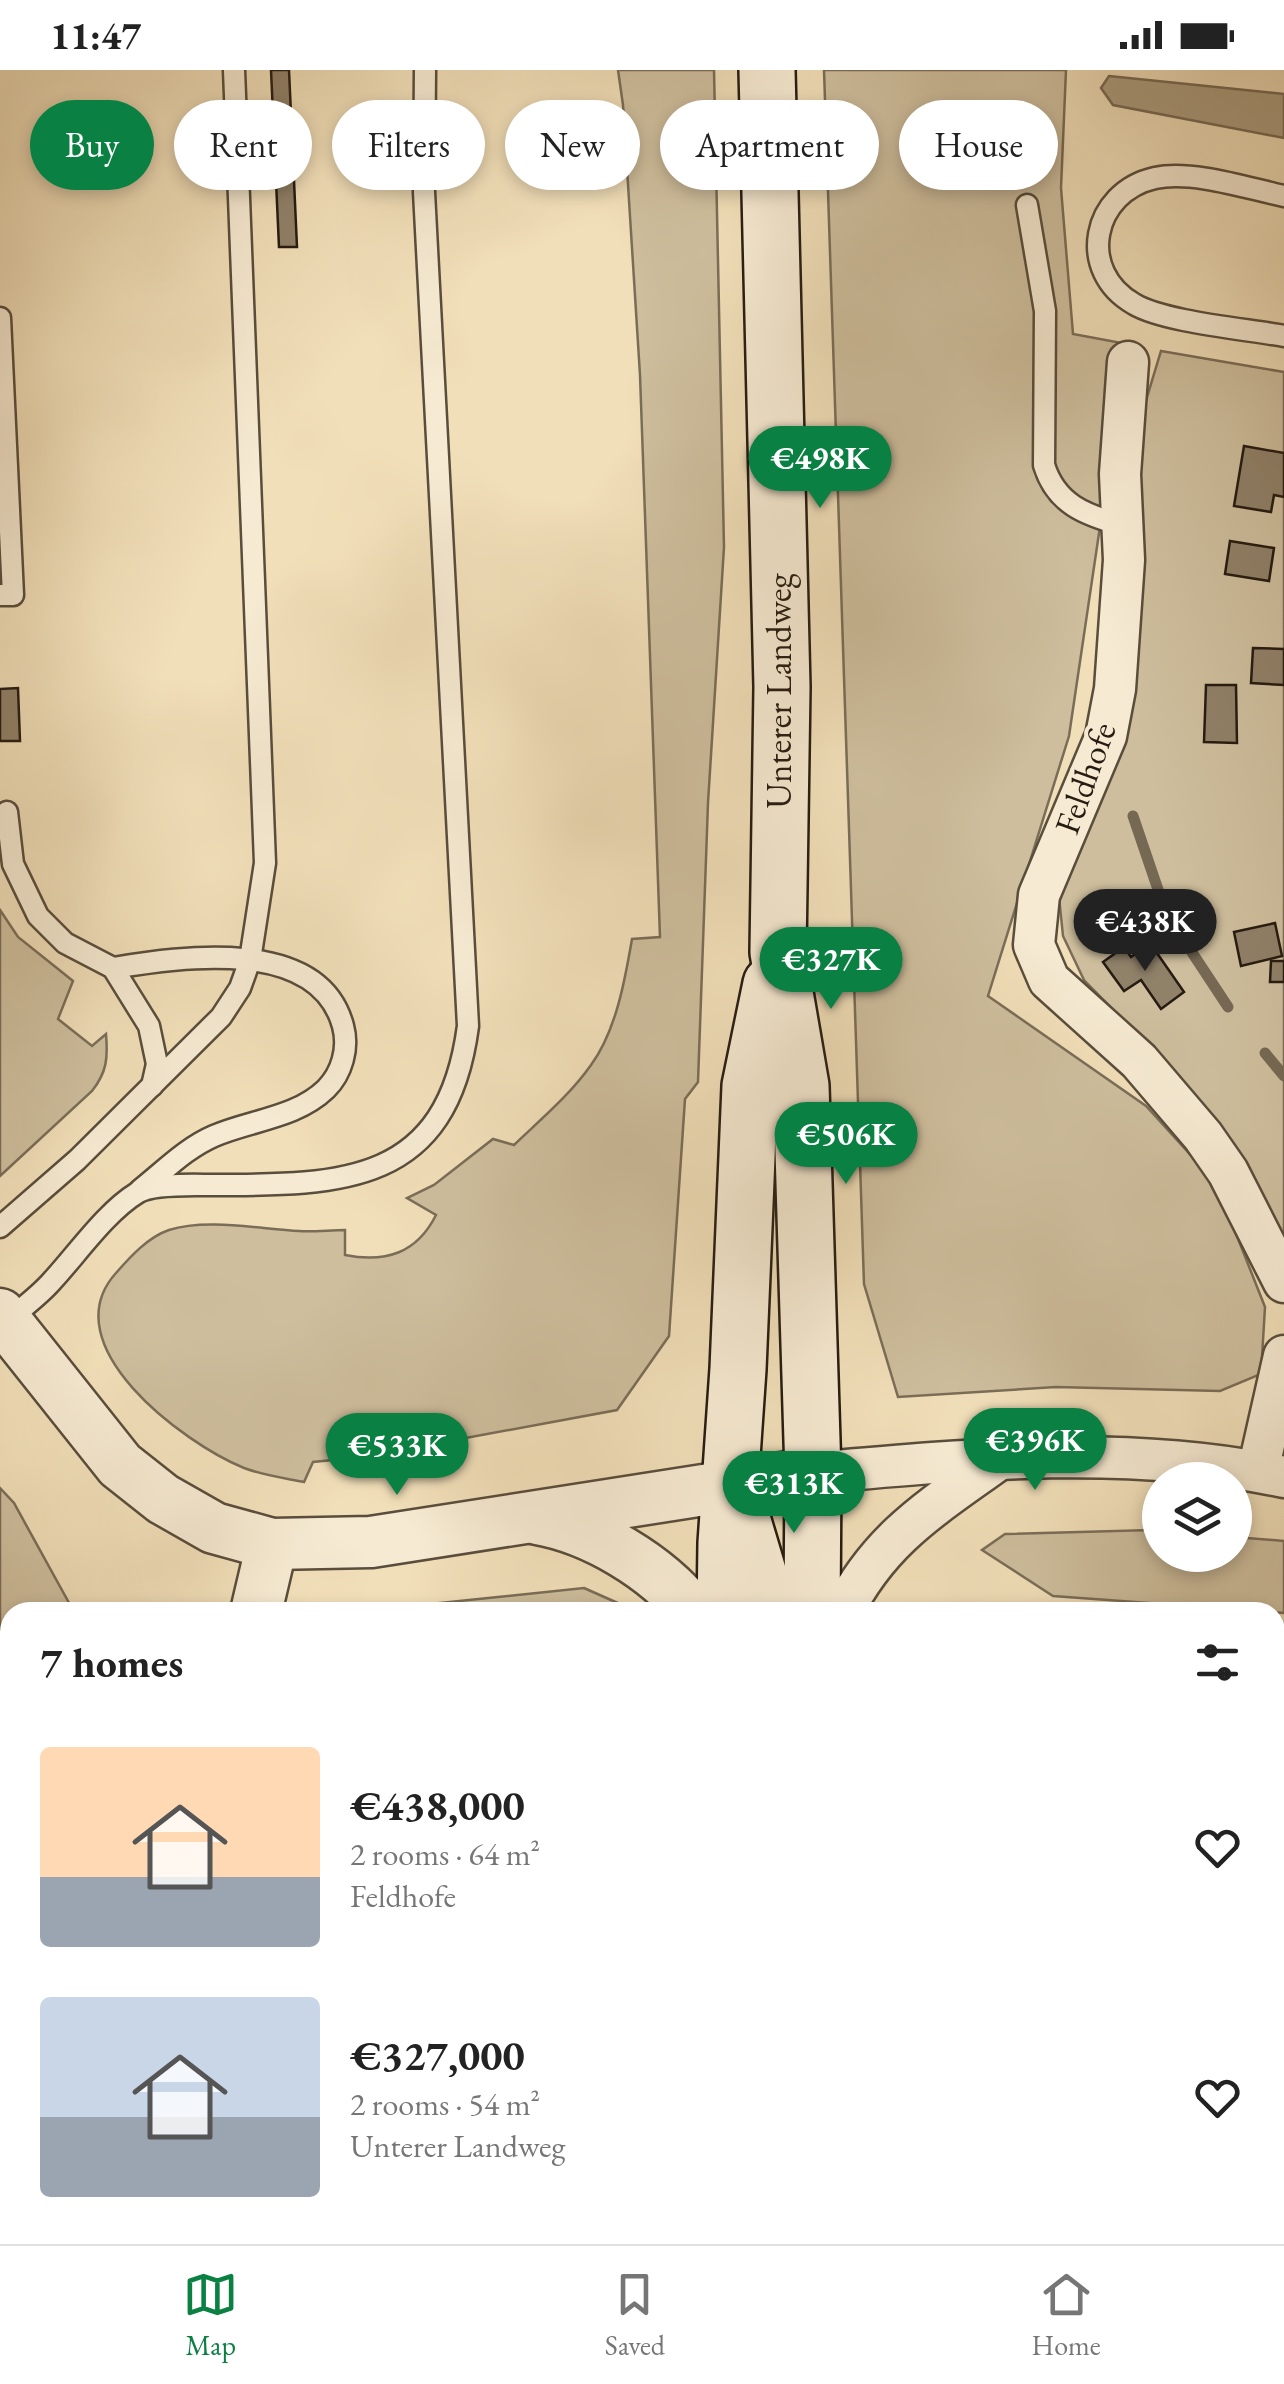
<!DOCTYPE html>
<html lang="en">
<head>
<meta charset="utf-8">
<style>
  body { margin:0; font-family:"EB Garamond",serif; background:#f2f2f2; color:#222; height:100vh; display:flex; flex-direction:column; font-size:38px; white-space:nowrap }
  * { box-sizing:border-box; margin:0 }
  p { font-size:32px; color:#767676 }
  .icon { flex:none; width:55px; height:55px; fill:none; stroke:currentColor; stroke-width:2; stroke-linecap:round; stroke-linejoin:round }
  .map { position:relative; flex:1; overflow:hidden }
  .sheet { position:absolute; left:0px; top:1532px; width:1285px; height:642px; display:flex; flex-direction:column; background:#fff; border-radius:30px 30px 0 0; box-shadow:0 5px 15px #0003 }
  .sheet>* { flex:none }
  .banner { position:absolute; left:30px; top:30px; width:1225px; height:90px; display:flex; gap:20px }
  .fabs { position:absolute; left:1142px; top:1392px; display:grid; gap:20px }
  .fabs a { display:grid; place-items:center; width:110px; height:110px; border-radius:50%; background:#fff; box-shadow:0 5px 15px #0003; font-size:50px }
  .price { position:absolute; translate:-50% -85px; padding:0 22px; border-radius:35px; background:#0b8043; color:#fff; font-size:32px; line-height:65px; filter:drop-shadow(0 2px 5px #0008) }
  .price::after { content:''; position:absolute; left:50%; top:60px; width:30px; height:22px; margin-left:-15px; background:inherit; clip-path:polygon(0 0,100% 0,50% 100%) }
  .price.selected { background:#222; color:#fff }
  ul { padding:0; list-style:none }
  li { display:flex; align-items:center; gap:30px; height:250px; padding:0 40px }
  li span { display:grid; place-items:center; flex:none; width:280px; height:200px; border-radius:10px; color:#555 }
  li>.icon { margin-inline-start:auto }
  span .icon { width:120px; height:120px; fill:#fffc; stroke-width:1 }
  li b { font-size:42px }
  h2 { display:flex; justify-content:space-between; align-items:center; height:120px; padding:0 40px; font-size:42px }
  .pill { padding:0 35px; border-radius:45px; background:#fff; box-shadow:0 5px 15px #0003; font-size:35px; line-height:90px }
  .pill.selected { background:#0b8043; color:#fff }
  .status { display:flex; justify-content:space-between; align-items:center; height:70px; padding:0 50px; background:#fff; direction:ltr }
  .status svg { height:28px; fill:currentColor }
  .tabs { display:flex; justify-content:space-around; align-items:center; height:140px; border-top:2px solid #e0e0e0; background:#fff; font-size:28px; color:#767676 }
  .tabs a { display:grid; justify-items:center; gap:5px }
  .tabs .selected { color:#0b8043 }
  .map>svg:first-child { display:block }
  .green { fill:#cebe9d; stroke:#7a6d58; stroke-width:2.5 }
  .water { fill:#ac9d80; stroke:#766954; stroke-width:2.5 }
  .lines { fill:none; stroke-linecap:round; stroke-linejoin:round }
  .stream { stroke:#766954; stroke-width:11 }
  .building { fill:#908169; stroke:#261c12; stroke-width:2.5 }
  .service-casing { stroke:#594d3c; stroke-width:25 }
  .minor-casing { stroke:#594d3c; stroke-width:45 }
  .tertiary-casing { stroke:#594d3c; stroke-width:55 }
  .secondary-casing { stroke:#261c12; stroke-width:60 }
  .service { stroke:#f6ead2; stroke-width:20 }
  .minor { stroke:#f6ead2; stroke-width:40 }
  .tertiary { stroke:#f6ead2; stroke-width:50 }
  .secondary { stroke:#f6ead2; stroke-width:55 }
  .labels { text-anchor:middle; stroke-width:8; stroke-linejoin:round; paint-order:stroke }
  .street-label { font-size:35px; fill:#261c12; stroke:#f6ead2 }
</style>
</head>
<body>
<div class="status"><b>11:47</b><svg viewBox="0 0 49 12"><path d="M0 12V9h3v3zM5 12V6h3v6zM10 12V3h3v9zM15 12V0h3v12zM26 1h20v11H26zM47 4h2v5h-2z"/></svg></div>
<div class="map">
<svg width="1284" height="2174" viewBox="0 0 1284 2174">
  <rect width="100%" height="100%" fill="#f1dfb9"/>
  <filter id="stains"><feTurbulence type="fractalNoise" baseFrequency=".002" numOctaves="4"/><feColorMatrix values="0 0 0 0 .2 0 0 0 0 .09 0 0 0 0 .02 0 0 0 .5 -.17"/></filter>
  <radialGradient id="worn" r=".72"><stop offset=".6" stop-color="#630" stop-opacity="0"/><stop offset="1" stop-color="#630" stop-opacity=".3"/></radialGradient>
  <g class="green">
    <path d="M618,0H714L724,477L708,733L698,1012L685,1029L669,1266L617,1340L363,1387L313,1392L304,1412C284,1408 262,1405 244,1398C183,1373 51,1275 116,1203C130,1187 148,1167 169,1160C206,1148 260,1159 299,1161C314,1162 330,1160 345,1160V1185C386,1193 417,1183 436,1145L407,1128L434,1115L493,1069L514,1075C540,1050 570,1025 591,995C616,961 625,910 632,869L660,867L640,305L623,35Z"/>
    <polygon points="824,0 1066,0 1061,118 1073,264 1127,274 1069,666 988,926 1146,1036 1216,1113 1265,1237 1261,1304 1220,1321 1056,1317 898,1327 864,1214"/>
    <polygon points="1161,281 1284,302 1284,1170 1239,1082 1177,1005 1084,910 1063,866 1059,827 1132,638 1141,347"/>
    <path d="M0,840L18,867L73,911L58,949L92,976L106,964C108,988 107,1002 92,1021L0,1106Z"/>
    <polygon points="0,1418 14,1433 74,1542 10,1542 10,2067 0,2067"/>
    <polygon points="1152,1460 1160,1460 1160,1485 1235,1485 1235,1467 1284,1471 1284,1543 1053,1526 982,1480 1005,1464"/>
    <polygon points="584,1518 638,1542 353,1542"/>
  </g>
  <polygon class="water" points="1109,6 1284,24 1284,68 1113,35 1101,18"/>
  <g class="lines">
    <g class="stream">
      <polyline points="1133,746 1166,843 1228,937"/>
      <polyline points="1265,983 1284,1006"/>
    </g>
  </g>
  <g class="building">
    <polygon points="271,0 289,0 297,177 279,177"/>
    <polygon points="1244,376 1284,383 1284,427 1274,425 1271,442 1234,436"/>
    <polygon points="1230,471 1274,478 1269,511 1225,504"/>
    <polygon points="1253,578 1284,579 1284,615 1251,613"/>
    <polygon points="1206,615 1236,615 1237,673 1204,672"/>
    <polygon points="18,618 20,671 0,671 0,619"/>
    <polygon points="1275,853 1282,886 1241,896 1234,862"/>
    <polygon points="1150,873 1184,922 1161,939 1141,910 1124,921 1103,892 1124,877 1131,887"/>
    <polygon points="1271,891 1284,891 1284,912 1270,912"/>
    <polygon points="1275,1590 1284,1591 1284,2174 1064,2174 1062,2165 1275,2165"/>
  </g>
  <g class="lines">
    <defs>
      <g id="service">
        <path d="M1284,126C1247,118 1192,100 1155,108C1092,122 1076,201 1134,234C1164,252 1246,259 1284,266"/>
        <path d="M1027,135L1045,241L1044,395C1056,434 1085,445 1122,455"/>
        <polyline points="0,248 13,525 0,525"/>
        <polyline points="7,742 13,794 38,846 65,873 113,898 149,956 157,994 152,1016"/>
        <path d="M113,898C181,887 319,866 343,956C349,978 342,1003 326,1019C296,1048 251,1050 214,1066C186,1078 164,1101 140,1120"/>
        <polyline points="0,1157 77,1090 221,947 240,918 250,890 265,793 234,0"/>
        <path d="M7,1251C22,1238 39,1226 52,1211C77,1184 106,1142 137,1123C152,1113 194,1115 212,1115C343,1115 447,1115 468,956L424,122L425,0"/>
        <polyline points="0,2137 10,2138"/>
        <polyline points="171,2165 178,2166 187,2174"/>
      </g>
      <g id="minor">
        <polyline points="1128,292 1120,404 1124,490 1115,619 1106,666 1039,825 1034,875 1049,910 1139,991 1203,1066 1228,1102 1284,1212"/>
        <polyline points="1258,1401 1284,1286"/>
        <path d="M813,1403C968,1389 1131,1374 1284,1407"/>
        <path d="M843,1542C880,1468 933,1437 998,1390"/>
      </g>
      <g id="tertiary">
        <polyline points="0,1244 120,1395 163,1429 214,1458 272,1474 371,1472 813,1403"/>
        <path d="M537,1449C594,1459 657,1497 693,1542"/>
        <polyline points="256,1542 272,1474"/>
        <polyline points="382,2165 383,2174"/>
      </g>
      <g id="secondary">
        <polyline points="767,0 782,617 778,882 801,1016 813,1403 812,1542"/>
        <polyline points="741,1445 770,1542"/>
        <polyline points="725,1542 726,1473 738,1299 750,1016 771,914"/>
        <polyline points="823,2165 827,2174"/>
        <polyline points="879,2165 881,2174"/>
      </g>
    </defs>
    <use href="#service" class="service-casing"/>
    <use href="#minor" class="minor-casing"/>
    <use href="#tertiary" class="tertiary-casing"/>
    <use href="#secondary" class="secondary-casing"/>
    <use href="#service" class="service"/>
    <use href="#minor" class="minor"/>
    <use href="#tertiary" class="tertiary"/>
    <use href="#secondary" class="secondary"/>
  </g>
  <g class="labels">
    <g class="street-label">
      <text transform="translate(779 621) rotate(-90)" y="12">Unterer Landweg</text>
      <text transform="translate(1085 708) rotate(-70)" y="12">Feldhofe</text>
    </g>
  </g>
  <rect width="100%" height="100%" filter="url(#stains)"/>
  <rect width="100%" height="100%" fill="url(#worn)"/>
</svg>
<div class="fabs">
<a><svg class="icon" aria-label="layers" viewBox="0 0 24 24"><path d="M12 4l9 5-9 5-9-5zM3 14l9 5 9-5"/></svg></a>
</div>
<b class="price" style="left:820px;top:441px">€498K</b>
<b class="price selected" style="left:1145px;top:904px">€438K</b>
<b class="price" style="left:831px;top:942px">€327K</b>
<b class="price" style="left:846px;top:1117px">€506K</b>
<b class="price" style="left:1035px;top:1423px">€396K</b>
<b class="price" style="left:397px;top:1428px">€533K</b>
<b class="price" style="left:794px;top:1466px">€313K</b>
<div class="banner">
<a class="pill selected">Buy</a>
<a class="pill">Rent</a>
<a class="pill">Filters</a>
<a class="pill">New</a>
<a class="pill">Apartment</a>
<a class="pill">House</a>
</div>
<section class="sheet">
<h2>7 homes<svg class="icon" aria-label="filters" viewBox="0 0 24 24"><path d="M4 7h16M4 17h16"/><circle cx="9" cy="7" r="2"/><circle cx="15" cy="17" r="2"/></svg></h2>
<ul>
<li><span style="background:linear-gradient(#ffd9b3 65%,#9aa5b1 0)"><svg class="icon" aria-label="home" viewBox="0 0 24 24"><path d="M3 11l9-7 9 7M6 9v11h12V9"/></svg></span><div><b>€438,000</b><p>2 rooms · 64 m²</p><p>Feldhofe</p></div><svg class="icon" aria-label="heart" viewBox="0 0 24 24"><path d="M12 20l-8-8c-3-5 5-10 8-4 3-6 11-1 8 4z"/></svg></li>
<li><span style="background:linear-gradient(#c9d6e8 60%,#9aa5b1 0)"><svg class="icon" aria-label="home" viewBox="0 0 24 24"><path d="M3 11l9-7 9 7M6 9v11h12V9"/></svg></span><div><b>€327,000</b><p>2 rooms · 54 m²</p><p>Unterer Landweg</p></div><svg class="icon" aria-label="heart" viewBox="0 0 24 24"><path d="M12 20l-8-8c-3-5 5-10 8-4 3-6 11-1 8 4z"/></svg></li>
</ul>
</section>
</div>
<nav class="tabs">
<a class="selected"><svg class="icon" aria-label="map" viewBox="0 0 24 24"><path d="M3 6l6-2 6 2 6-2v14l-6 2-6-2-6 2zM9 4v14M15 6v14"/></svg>Map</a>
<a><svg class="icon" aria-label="saved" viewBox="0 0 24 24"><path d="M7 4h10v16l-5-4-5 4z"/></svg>Saved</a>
<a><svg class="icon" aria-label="home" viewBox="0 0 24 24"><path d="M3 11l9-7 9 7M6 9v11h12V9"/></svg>Home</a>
</nav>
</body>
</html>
